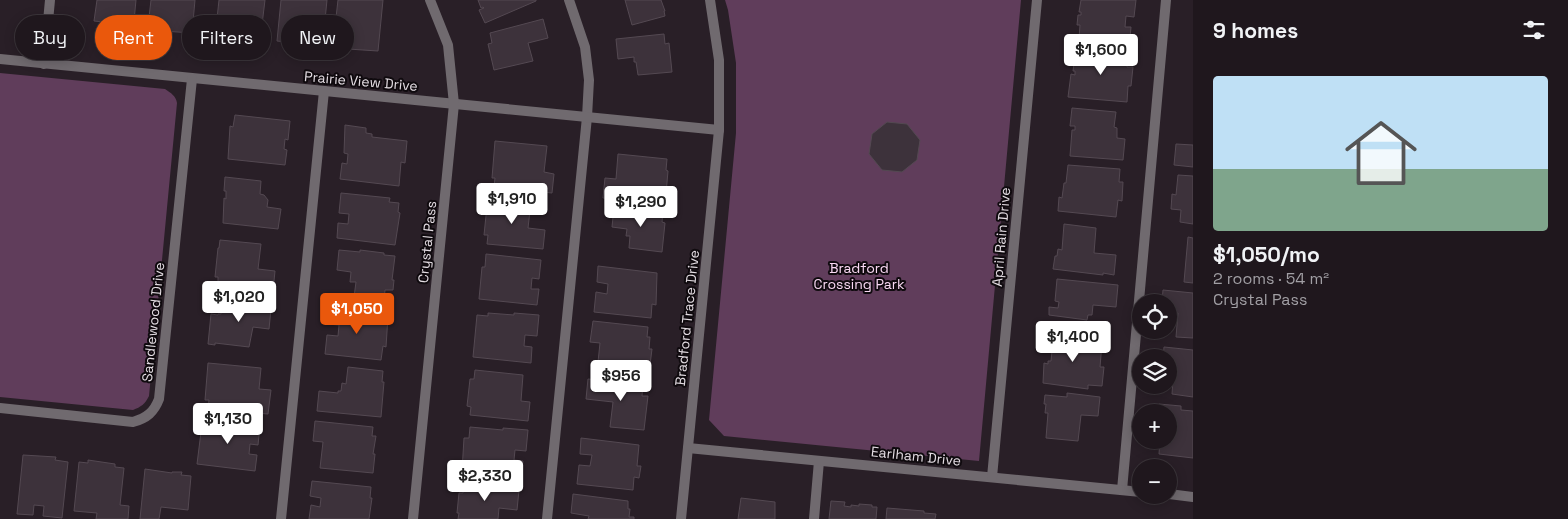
<!DOCTYPE html>
<html lang="en">
<head>
<meta charset="utf-8">
<style>
  body { margin:0; font-family:"Space Grotesk",sans-serif; background:#2c242a; color:#f1f3f6; height:100vh; display:flex; flex-direction:column; font-size:19px; white-space:nowrap }
  * { box-sizing:border-box; margin:0 }
  p { font-size:16px; color:#a19fa4 }
  .icon { flex:none; width:28px; height:28px; fill:none; stroke:currentColor; stroke-width:2; stroke-linecap:round; stroke-linejoin:round }
  .map { position:relative; flex:1; overflow:hidden }
  .panel { display:flex; flex-direction:column; background:#1f171d; width:375px }
  .panel>* { flex:none }
  .guide { position:absolute; left:15px; top:15px; width:475px; height:45px; display:flex; gap:10px }
  .controls { position:absolute; left:1132px; top:294px; display:grid; gap:10px }
  .controls a { display:grid; place-items:center; width:45px; height:45px; border-radius:50%; background:#1f171d; box-shadow:0 2px 12px #0003,0 0 0 1px #3c363b; font-size:25px }
  .price { position:absolute; translate:-50% -42px; padding:0 11px; border-radius:5px; background:#fff; color:#222; font-size:16px; line-height:32px; filter:drop-shadow(0 1px 2px #0008) }
  .price::after { content:''; position:absolute; left:50%; top:30px; width:15px; height:11px; margin-left:-8px; background:inherit; clip-path:polygon(0 0,100% 0,50% 100%) }
  .price.current { background:#ea580c; color:#fff }
  ul { padding:0; list-style:none }
  li { display:grid; align-content:center; gap:10px; height:265px; padding:0 20px }
  li+li { border-top:1px solid #3c363b }
  li span { display:grid; place-items:center; height:155px; border-radius:5px; color:#555 }
  li>.icon { margin-inline-start:auto }
  span .icon { width:90px; height:90px; fill:#fffc; stroke-width:1 }
  li b { font-size:21px }
  h2 { display:flex; justify-content:space-between; align-items:center; height:60px; padding:0 20px; font-size:21px }
  .chip { padding:0 18px; border-radius:22px; background:#1f171d; box-shadow:0 2px 12px #0003,0 0 0 1px #3c363b; font-size:18px; line-height:45px }
  .chip.current { background:#ea580c; color:#fff }
  main { display:flex; flex:1; min-height:0 }
  .map>svg:first-child { display:block }
  .green { fill:#603d5b }
  .building { fill:#3d323b; stroke:#544952 }
  .lines { fill:none; stroke-linecap:round; stroke-linejoin:round }
  .service { stroke:#706a6f; stroke-width:10 }
  .minor { stroke:#706a6f; stroke-width:10 }
  .labels { text-anchor:middle; stroke-width:4; stroke-linejoin:round; paint-order:stroke }
  .street-label { font-size:14px; fill:#e4dde3; stroke:#0f0a0e }
  .park-label { font-size:14px; fill:#f9d8f3; stroke:#0f0a0e }
</style>
</head>
<body>
<main>
<div class="map">
<svg width="1193" height="519" viewBox="0 0 1193 519">
  <rect width="100%" height="100%" fill="#291f27"/>
  <g class="green">
    <polygon points="725,0 1021,0 979,461 724,436 709,420 736,133 736,63 728,10"/>
    <path d="M0,73L165,89C171,93 176,96 177,103L149,396C145,404 141,407 133,410L0,397Z"/>
  </g>
  <g class="building">
    <polygon points="97,0 136,0 134,21 124,20 123,24 94,21"/>
    <polygon points="151,0 195,0 192,33 163,31 163,28 148,26"/>
    <polygon points="219,0 265,0 261,33 253,32 253,35 244,34 243,40 215,37"/>
    <polygon points="281,0 327,0 323,40 314,39 314,43 297,41 296,43 277,41"/>
    <polygon points="338,0 383,0 378,51 348,49 349,45 333,44"/>
    <polygon points="478,0 536,0 536,1 485,23 479,10 484,8 483,7 481,8"/>
    <polygon points="625,0 661,0 665,11 664,11 665,16 632,25"/>
    <polygon points="1081,0 1136,0 1134,17 1126,16 1125,27 1131,27 1130,38 1122,37 1121,42 1079,39 1080,25 1077,25 1078,15 1081,15 1081,12 1079,12"/>
    <polygon points="543,19 548,38 528,43 533,61 494,70 488,44 492,43 490,33"/>
    <polygon points="664,34 665,44 669,43 672,72 638,75 636,62 634,62 634,57 618,59 616,39"/>
    <polygon points="1076,49 1128,54 1127,67 1133,67 1131,86 1128,86 1127,102 1068,97 1071,74 1075,75 1075,71 1073,71"/>
    <polygon points="1072,108 1116,112 1114,127 1117,128 1117,138 1125,139 1123,160 1070,156 1072,130 1075,130 1075,126 1070,126"/>
    <polygon points="235,115 290,121 288,140 285,139 284,149 287,150 285,165 228,159 230,126 233,127"/>
    <polygon points="887,122 907,124 920,140 917,160 902,172 882,170 869,154 872,134"/>
    <polygon points="345,125 366,128 366,133 372,134 372,137 407,141 405,163 401,162 399,186 340,179 342,163 347,164 348,154 344,153"/>
    <polygon points="495,141 547,146 544,172 554,174 552,193 494,187 495,178 492,178"/>
    <polygon points="1176,144 1193,145 1193,167 1174,165"/>
    <polygon points="618,154 667,159 666,170 668,171 666,194 662,194 661,204 603,198 605,178 616,179"/>
    <polygon points="1068,165 1120,169 1119,182 1123,182 1122,201 1118,200 1116,217 1058,211 1059,197 1062,198 1064,183 1066,183"/>
    <polygon points="1178,175 1193,176 1193,224 1180,222 1181,210 1171,209 1172,194 1176,195"/>
    <polygon points="225,177 261,181 260,194 264,195 268,200 267,207 281,209 278,229 223,223 224,198 226,199 226,191 224,191"/>
    <polygon points="341,193 390,198 389,202 399,203 398,212 400,213 395,245 337,238 338,223 348,224 349,214 339,213"/>
    <polygon points="490,198 531,202 528,228 545,230 543,249 487,244 488,235 484,235 487,206 489,207"/>
    <polygon points="614,207 663,212 662,222 665,223 662,252 629,248 630,236 626,236 627,229 612,227"/>
    <polygon points="1064,224 1096,228 1094,253 1116,255 1114,275 1103,273 1103,275 1053,269 1055,256 1057,256 1058,249 1062,250"/>
    <polygon points="1188,237 1193,238 1193,283 1184,282"/>
    <polygon points="220,240 261,244 258,269 275,271 273,291 218,285 218,277 215,277 218,248 219,248"/>
    <polygon points="339,250 360,252 360,250 384,253 384,255 395,256 392,280 394,280 393,290 385,290 384,300 354,297 356,282 350,282 351,272 337,270"/>
    <polygon points="486,254 541,260 539,279 532,278 531,289 539,289 537,305 479,299 482,267 485,267"/>
    <polygon points="598,266 657,273 656,305 652,304 651,318 594,312 596,292 607,294 608,284 597,282"/>
    <polygon points="1057,279 1118,285 1116,307 1093,305 1092,315 1088,315 1087,320 1049,315 1049,307 1058,308 1059,302 1055,301"/>
    <polygon points="1163,290 1193,293 1193,338 1176,337 1178,313 1169,312 1169,302 1162,302"/>
    <polygon points="248,299 269,302 268,309 271,309 269,329 253,327 249,347 215,343 215,345 208,344 211,314 218,315 218,314 221,314 222,304 247,307"/>
    <polygon points="329,309 388,316 386,347 383,346 381,360 325,354 327,335 338,336 339,325 327,324"/>
    <polygon points="488,313 514,315 514,313 539,315 537,336 525,335 524,346 532,347 531,363 473,357 477,315 488,316"/>
    <polygon points="593,321 648,327 647,337 650,337 649,349 652,349 650,365 648,364 647,374 606,370 607,363 598,362 600,343 590,342"/>
    <polygon points="1046,337 1102,343 1100,367 1104,367 1102,386 1088,385 1088,389 1043,383 1044,363 1048,364 1048,361 1051,361 1052,351 1044,350"/>
    <polygon points="1164,347 1193,350 1193,397 1172,394 1173,380 1170,380 1171,368 1169,368 1169,358 1163,358"/>
    <polygon points="208,363 261,368 259,389 271,390 268,414 208,409 209,400 205,400"/>
    <polygon points="348,367 383,371 382,382 384,382 381,417 317,411 319,391 338,393 338,391 341,391 342,383 346,384"/>
    <polygon points="475,370 523,375 521,401 530,402 528,421 470,415 471,407 467,406 470,379 474,379"/>
    <polygon points="588,379 643,384 642,396 648,396 644,430 610,427 613,402 586,399"/>
    <polygon points="1067,393 1100,397 1098,416 1081,415 1078,441 1046,438 1048,413 1045,413 1046,404 1044,404 1045,395 1067,397"/>
    <polygon points="1159,404 1181,406 1181,410 1193,411 1193,458 1159,454 1160,440 1169,440 1169,412 1158,412"/>
    <polygon points="204,420 260,425 258,445 250,444 249,454 257,455 255,471 197,464 201,432 203,433"/>
    <polygon points="315,421 373,427 372,436 376,436 373,454 375,454 373,473 320,468 323,442 313,441"/>
    <polygon points="470,427 503,430 503,428 528,430 526,451 515,450 514,460 523,461 521,477 462,471 464,438 469,438"/>
    <polygon points="581,438 639,445 637,466 641,466 639,478 634,477 633,490 577,484 579,465 590,466 592,455 580,454"/>
    <polygon points="23,455 56,457 55,460 68,462 62,518 43,516 44,506 34,505 33,515 17,514"/>
    <polygon points="88,460 115,464 115,467 124,468 120,505 129,506 128,519 96,519 97,513 74,511 79,462 88,463"/>
    <polygon points="145,469 172,473 172,472 182,472 181,475 191,476 188,510 161,507 159,519 140,519"/>
    <polygon points="312,481 371,487 370,498 372,498 369,519 309,519 311,505 320,507 321,498 310,496"/>
    <polygon points="464,484 519,490 517,510 499,508 498,519 458,519 459,513 457,513 459,493 463,493"/>
    <polygon points="573,494 628,501 628,509 630,509 629,517 634,517 634,519 588,519 589,516 571,513"/>
    <polygon points="741,498 775,502 775,519 738,519"/>
    <polygon points="831,501 845,502 844,506 851,507 851,505 859,506 859,504 872,505 872,507 877,507 876,519 829,519"/>
    <polygon points="887,508 924,511 924,513 936,514 935,519 886,519"/>
  </g>
  <g class="lines">
    <g class="service">
      <polyline points="1122,490 1166,0"/>
      <polyline points="281,519 324,91"/>
      <polyline points="547,519 587,117 589,80 585,47 569,0"/>
      <polyline points="814,519 819,461"/>
    </g>
    <g class="minor">
      <polyline points="0,59 719,130"/>
      <polyline points="44,64 50,0"/>
      <path d="M0,408L133,422C147,418 154,412 159,399L192,79"/>
      <polyline points="688,448 1141,492"/>
      <polyline points="992,477 1037,0"/>
      <polyline points="1169,494 1193,497"/>
      <polyline points="413,519 454,104 448,45 430,0"/>
      <polyline points="681,519 719,130 719,60 710,0"/>
    </g>
  </g>
  <g class="labels">
    <g class="street-label">
      <text transform="translate(361 81) rotate(5)" y="5">Prairie View Drive</text>
      <text transform="translate(1001 237) rotate(-85)" y="5">April Rain Drive</text>
      <text transform="translate(427 242) rotate(-84)" y="5">Crystal Pass</text>
      <text transform="translate(687 318) rotate(-84)" y="5">Bradford Trace Drive</text>
      <text transform="translate(153 322) rotate(-84)" y="5">Sandlewood Drive</text>
      <text transform="translate(916 456) rotate(6)" y="5">Earlham Drive</text>
    </g>
    <g class="park-label">
      <text x="859" y="273">Bradford<tspan x="859" dy="16">Crossing Park</tspan></text>
    </g>
  </g>
</svg>
<div class="controls">
<a><svg class="icon" aria-label="locate" viewBox="0 0 24 24"><circle cx="12" cy="12" r="6"/><path d="M12 2v4M12 18v4M2 12h4M18 12h4"/></svg></a>
<a><svg class="icon" aria-label="layers" viewBox="0 0 24 24"><path d="M12 4l9 5-9 5-9-5zM3 14l9 5 9-5"/></svg></a>
<a>+</a>
<a>−</a>
</div>
<b class="price" style="left:1101px;top:76px">$1,600</b>
<b class="price" style="left:512px;top:225px">$1,910</b>
<b class="price" style="left:641px;top:228px">$1,290</b>
<b class="price" style="left:239px;top:323px">$1,020</b>
<b class="price current" style="left:357px;top:335px">$1,050</b>
<b class="price" style="left:1073px;top:363px">$1,400</b>
<b class="price" style="left:621px;top:402px">$956</b>
<b class="price" style="left:228px;top:445px">$1,130</b>
<b class="price" style="left:485px;top:502px">$2,330</b>
<div class="guide">
<a class="chip">Buy</a>
<a class="chip current">Rent</a>
<a class="chip">Filters</a>
<a class="chip">New</a>
</div>
</div>
<section class="panel">
<h2>9 homes<svg class="icon" aria-label="filters" viewBox="0 0 24 24"><path d="M4 7h16M4 17h16"/><circle cx="9" cy="7" r="2"/><circle cx="15" cy="17" r="2"/></svg></h2>
<ul>
<li><span style="background:linear-gradient(#bfe0f5 60%,#7fa58c 0)"><svg class="icon" aria-label="home" viewBox="0 0 24 24"><path d="M3 11l9-7 9 7M6 9v11h12V9"/></svg></span><div><b>$1,050/mo</b><p>2 rooms · 54 m²</p><p>Crystal Pass</p></div></li>
</ul>
</section>
</main>
</body>
</html>
